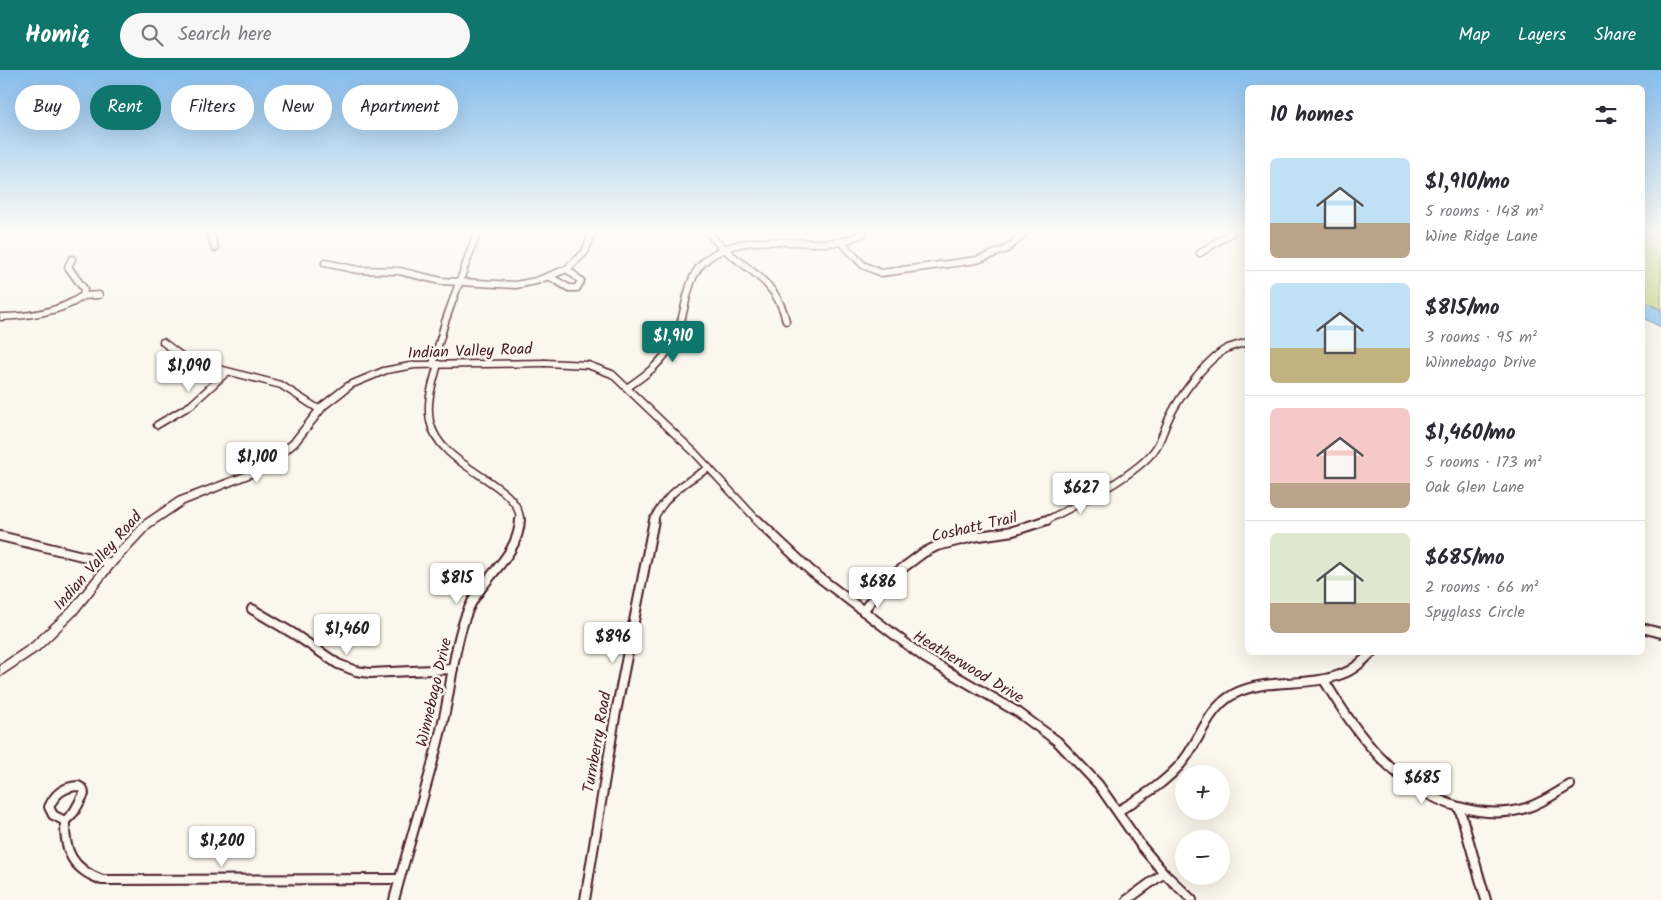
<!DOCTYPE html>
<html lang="en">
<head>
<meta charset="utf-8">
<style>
  body { margin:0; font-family:Kalam,sans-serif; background:#f7f7f7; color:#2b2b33; height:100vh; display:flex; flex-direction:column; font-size:19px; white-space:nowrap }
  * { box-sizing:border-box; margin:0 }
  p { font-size:16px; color:#7c7c81 }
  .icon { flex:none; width:28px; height:28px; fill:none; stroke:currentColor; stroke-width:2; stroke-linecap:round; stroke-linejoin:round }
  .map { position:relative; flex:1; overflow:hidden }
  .side { position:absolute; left:1245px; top:15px; width:400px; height:570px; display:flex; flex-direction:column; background:#fff; border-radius:8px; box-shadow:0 5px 20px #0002 }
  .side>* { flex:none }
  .top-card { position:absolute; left:15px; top:15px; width:475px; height:45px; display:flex; gap:10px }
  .fabs { position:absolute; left:1175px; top:695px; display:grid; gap:10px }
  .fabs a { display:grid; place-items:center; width:55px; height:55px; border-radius:50%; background:#fff; box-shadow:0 5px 20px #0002; font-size:25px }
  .price { position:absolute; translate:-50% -42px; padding:0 11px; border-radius:5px; background:#fff; color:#222; font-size:16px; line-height:32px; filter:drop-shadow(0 1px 2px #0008) }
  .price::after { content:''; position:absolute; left:50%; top:30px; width:15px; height:11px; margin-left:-8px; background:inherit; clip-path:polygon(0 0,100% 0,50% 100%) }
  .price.current { background:#0f766e; color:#fff }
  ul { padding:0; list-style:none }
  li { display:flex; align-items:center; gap:15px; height:125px; padding:0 25px }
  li+li { border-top:1px solid #e1e1e2 }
  li span { display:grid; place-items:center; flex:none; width:140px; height:100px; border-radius:8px; color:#555 }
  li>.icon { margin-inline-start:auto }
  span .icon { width:60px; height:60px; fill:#fffc; stroke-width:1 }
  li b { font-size:21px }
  h2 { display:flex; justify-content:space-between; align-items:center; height:60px; padding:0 25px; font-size:21px }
  .pill { padding:0 18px; border-radius:22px; background:#fff; box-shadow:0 5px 20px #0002; font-size:18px; line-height:45px }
  .pill.current { background:#0f766e; color:#fff }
  header { display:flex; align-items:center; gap:30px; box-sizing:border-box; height:70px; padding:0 25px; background:#0f766e; color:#fff }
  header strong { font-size:24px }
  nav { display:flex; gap:28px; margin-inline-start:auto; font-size:18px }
  .search { width:350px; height:45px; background:#f7f7f7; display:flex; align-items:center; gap:12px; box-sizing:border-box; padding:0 18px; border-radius:28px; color:#7c7c81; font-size:19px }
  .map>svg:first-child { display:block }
  .green { fill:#c8db8f; stroke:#897d5d }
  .water { fill:#94caf2; stroke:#7686a2 }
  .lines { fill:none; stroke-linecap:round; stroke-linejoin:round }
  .minor-far1-casing { stroke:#4a1f2b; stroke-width:9 }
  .minor-casing { stroke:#4a1f2b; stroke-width:12 }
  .tertiary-casing { stroke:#4a1f2b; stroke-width:3 }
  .minor-far1 { stroke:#fbf7ec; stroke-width:6 }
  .minor { stroke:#fbf7ec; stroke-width:8 }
  .tertiary { fill:#fbf7ec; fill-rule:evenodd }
  .labels { text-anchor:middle; stroke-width:5; stroke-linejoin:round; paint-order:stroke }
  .street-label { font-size:16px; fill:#4a1f2b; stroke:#fbf7ec }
</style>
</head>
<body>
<header>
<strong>Homiq</strong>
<div class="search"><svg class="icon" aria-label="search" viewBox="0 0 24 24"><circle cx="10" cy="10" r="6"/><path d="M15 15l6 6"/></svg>Search here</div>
<nav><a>Map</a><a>Layers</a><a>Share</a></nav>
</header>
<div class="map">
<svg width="1661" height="830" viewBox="0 0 1661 830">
  <rect width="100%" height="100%" fill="#fbf7ec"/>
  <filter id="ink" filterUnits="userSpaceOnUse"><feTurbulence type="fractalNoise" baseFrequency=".02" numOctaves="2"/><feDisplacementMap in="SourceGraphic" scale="10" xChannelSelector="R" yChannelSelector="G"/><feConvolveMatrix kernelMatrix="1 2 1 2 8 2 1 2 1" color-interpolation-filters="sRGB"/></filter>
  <g filter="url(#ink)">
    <polygon class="green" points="1643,163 1661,163 1661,240 1643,231"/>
    <polygon class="water" points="1643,231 1661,240 1661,257 1643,248"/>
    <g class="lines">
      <defs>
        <g id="minor-far1">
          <polyline points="210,163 215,178"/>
          <path d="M709,163C735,197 776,204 786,251"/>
          <polyline points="841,172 863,195 881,203 977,190 1007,179 1024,163"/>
          <polyline points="1200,183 1231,163"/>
          <polyline points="72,189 68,197 84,219 83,226 99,225"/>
          <polyline points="325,193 358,200 399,201 441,211 516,215 536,211 567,199 585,182 592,163"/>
          <polyline points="550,207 569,218 577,218 581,211 567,199"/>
          <polyline points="163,272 184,288 200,294 281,315 320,340"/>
          <polyline points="545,293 588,295 612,304 695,383 758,451"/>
          <polyline points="433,294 445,252 477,163"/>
          <path d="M438,294C433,313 426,331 430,351C439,399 521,412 520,451"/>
          <path d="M628,317C646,305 663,292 673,272C690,242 681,201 716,183C754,162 798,177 839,172C848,171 856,166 864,163"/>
          <polyline points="157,355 191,335 227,302"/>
          <path d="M653,451C664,426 686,411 709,398"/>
          <path d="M1045,451C1075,436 1138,405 1156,378C1162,368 1165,356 1170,346C1180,326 1206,290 1226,279C1232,276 1241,274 1248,272"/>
        </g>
        <g id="minor">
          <polyline points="757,450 811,501 925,588 1019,643 1057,671 1098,714 1142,777 1164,803 1192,830"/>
          <polyline points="0,466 111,493"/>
          <polyline points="252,539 294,564 338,594 356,601 370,603 453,599"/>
          <polyline points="863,541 888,509 923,483 937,476 973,467 1013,461 1047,450"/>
          <polyline points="1642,558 1661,563"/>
          <path d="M1324,610C1356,664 1395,718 1459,737C1481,743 1504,745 1526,738C1542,733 1556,723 1570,715"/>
          <path d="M78,716L83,719L84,724L74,742L65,751L53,745L49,737C55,724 63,717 78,716Z"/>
          <polyline points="1459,737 1486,830"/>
          <path d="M1118,741C1142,727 1167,712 1184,690C1201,668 1208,638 1234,624C1267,607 1307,618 1342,604C1354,600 1363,591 1372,582"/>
          <path d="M65,751C64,781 72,799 102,810L399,809"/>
          <path d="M394,830C410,769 430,709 444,647C452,612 454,574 468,540C482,507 518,488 520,450"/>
          <polyline points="585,830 615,647 654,450"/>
          <polyline points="1127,830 1164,803"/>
        </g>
        <g id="tertiary">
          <path d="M80,224H86L87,226C68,245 25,249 0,250V244C28,244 56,240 80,224Z"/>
          <polygon points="545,290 549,293 545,296 415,298 387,303 353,317 326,338 297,375 279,390 256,405 184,434 150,457 114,496 75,545 39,580 0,606 0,595 31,574 69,539 108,490 144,451 178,428 250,401 273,386 291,371 320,334 347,313 383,298 415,292"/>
        </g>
      </defs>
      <use href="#minor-far1" class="minor-far1-casing"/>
      <use href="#minor" class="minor-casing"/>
      <use href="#tertiary" class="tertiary-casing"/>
      <use href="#minor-far1" class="minor-far1"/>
      <use href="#minor" class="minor"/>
      <use href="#tertiary" class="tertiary"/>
    </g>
  </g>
  <linearGradient id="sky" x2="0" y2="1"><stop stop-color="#86bdec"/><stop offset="0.58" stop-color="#fdfbf6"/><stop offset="1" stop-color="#fdfbf6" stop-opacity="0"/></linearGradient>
  <rect width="1661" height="279" fill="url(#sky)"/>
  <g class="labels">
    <g class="street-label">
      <text transform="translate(470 280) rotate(-2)" y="6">Indian Valley Road</text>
      <text transform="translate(974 456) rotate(-13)" y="6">Coshatt Trail</text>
      <text transform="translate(97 490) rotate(-49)" y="6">Indian Valley Road</text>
      <text transform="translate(969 596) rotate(31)" y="6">Heatherwood Drive</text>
      <text transform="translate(433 622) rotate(-77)" y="6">Winnebago Drive</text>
      <text transform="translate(596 672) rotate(-80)" y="6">Turnberry Road</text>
    </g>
  </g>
</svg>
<div class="fabs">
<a>+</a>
<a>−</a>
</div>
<b class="price current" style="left:673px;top:293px">$1,910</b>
<b class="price" style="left:189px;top:323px">$1,090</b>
<b class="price" style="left:257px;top:414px">$1,100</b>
<b class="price" style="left:1081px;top:445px">$627</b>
<b class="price" style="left:457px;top:535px">$815</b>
<b class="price" style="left:878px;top:539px">$686</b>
<b class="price" style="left:347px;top:586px">$1,460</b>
<b class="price" style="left:613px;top:594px">$896</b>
<b class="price" style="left:1422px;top:735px">$685</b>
<b class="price" style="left:222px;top:798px">$1,200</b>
<div class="top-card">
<a class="pill">Buy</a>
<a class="pill current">Rent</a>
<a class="pill">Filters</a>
<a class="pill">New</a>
<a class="pill">Apartment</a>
</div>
<section class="side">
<h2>10 homes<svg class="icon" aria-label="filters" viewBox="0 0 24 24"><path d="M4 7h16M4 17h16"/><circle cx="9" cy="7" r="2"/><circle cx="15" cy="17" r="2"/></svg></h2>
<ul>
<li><span style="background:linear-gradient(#bfe0f5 65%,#b9a48a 0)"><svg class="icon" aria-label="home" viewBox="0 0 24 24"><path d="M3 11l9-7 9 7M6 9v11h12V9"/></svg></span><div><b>$1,910/mo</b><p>5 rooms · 148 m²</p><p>Wine Ridge Lane</p></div></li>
<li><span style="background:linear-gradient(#bfe0f5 65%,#c2b280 0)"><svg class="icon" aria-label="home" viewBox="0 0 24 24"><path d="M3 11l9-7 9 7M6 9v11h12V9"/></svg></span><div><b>$815/mo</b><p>3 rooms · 95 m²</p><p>Winnebago Drive</p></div></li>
<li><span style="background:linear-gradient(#f6c9c9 75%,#b9a48a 0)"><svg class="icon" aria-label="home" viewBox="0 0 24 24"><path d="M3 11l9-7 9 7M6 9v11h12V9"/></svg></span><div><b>$1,460/mo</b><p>5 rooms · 173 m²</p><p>Oak Glen Lane</p></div></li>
<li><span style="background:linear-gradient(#dfe7d0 70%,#b9a48a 0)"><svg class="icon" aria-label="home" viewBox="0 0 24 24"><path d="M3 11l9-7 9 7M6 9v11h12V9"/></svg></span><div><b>$685/mo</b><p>2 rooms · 66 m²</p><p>Spyglass Circle</p></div></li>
</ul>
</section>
</div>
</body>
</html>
